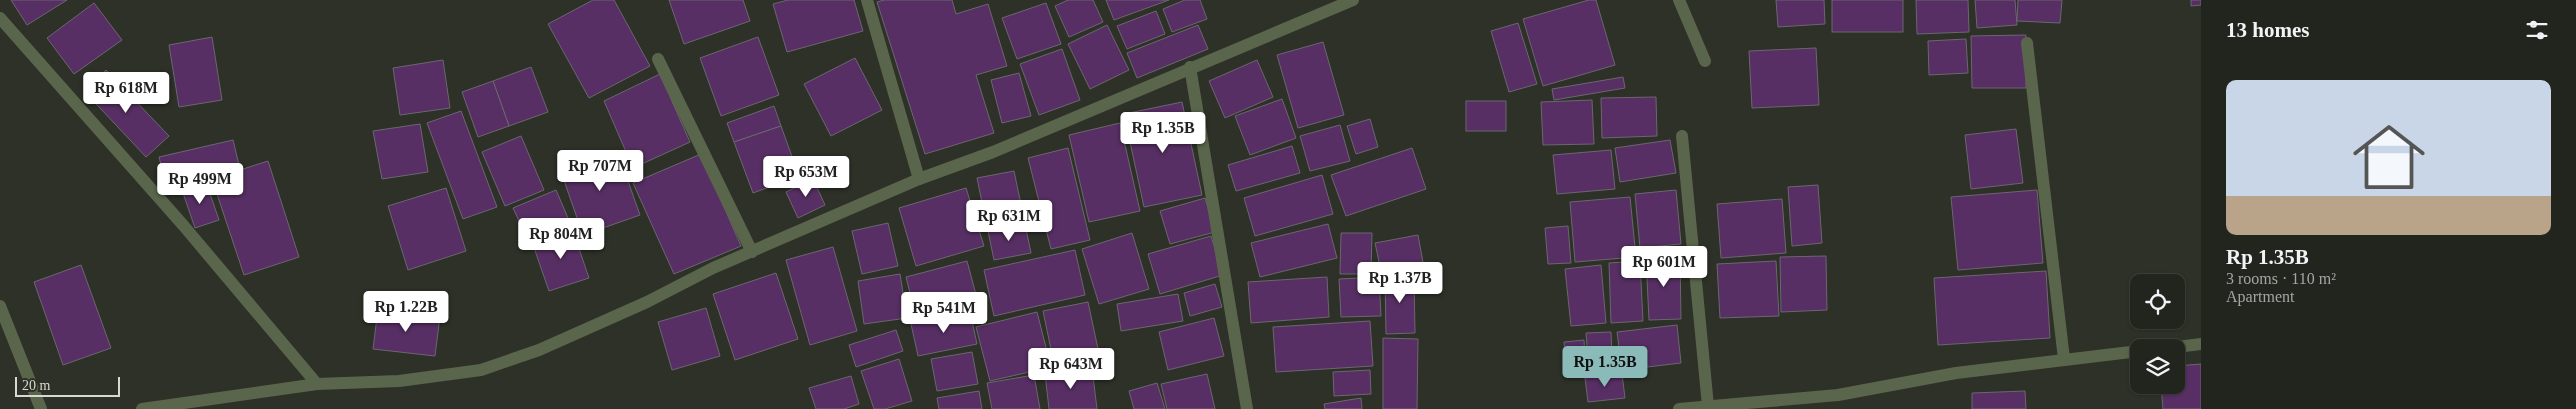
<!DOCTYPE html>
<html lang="en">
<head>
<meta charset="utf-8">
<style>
  body { margin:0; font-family:Georgia,serif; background:#2e312b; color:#f1f3f6; height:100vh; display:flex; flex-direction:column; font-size:19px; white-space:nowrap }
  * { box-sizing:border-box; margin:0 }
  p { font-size:16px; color:#a2a5a4 }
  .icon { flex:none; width:28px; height:28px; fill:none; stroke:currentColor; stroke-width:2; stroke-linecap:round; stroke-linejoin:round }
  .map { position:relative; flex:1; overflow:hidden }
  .side { display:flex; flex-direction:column; background:#22251e; width:375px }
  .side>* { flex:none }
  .buttons { position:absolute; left:2130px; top:274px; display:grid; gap:10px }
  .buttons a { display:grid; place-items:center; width:55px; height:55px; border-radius:10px; background:#22251e; box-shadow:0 1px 4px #0004,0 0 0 1px #3f423c; font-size:25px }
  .scale { position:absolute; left:15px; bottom:12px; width:105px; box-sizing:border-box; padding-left:5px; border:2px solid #d7dad4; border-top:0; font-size:14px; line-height:18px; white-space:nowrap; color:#d7dad4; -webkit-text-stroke:4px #2d3128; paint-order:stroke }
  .price { position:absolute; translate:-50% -42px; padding:0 11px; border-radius:5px; background:#fff; color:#222; font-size:16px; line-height:32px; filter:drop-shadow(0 1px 2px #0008) }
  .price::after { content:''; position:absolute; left:50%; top:30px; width:15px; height:11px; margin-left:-8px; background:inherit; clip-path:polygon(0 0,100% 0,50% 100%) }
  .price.active { background:#8bbbb9; color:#111 }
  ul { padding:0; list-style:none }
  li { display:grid; align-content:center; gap:10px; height:265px; padding:0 25px }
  li span { display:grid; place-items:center; height:155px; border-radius:10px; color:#555 }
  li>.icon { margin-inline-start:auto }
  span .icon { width:90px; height:90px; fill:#fffc; stroke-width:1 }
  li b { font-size:21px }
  h2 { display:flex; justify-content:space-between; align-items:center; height:60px; padding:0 25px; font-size:21px }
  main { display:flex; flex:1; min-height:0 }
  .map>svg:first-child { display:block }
  .building { fill:#572f64; stroke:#6c666f }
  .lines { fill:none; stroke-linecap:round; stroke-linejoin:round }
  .minor { stroke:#5a664b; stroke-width:12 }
</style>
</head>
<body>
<main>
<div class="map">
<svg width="2201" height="409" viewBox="0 0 2201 409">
  <rect width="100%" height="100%" fill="#2d3128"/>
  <g class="building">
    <polygon points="11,0 67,0 27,25"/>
    <polygon points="593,0 614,0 650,66 589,98 548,24"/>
    <polygon points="669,0 743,0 750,21 684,44"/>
    <polygon points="788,0 854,0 863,31 787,52 773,4"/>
    <polygon points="884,0 952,0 956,14 988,4 1007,66 976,75 994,133 925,154 877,2"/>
    <polygon points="1068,0 1093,0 1103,22 1069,37 1055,6"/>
    <polygon points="1106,0 1169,0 1114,20"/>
    <polygon points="1185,0 1200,0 1207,19 1172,32 1163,9"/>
    <polygon points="1589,0 1596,0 1615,65 1543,86 1523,19"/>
    <polygon points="1776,0 1824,0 1825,24 1778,27"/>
    <rect x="1832" y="0" width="71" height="32"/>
    <polygon points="1916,0 1968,0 1969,32 1917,34"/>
    <polygon points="1975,0 2015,0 2017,25 1977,28"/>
    <polygon points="2018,0 2062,0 2060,23 2017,21"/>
    <polygon points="2191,0 2201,0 2201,5 2191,6"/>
    <polygon points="94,3 122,40 74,74 47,38"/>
    <polygon points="1046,3 1061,44 1017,59 1002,18"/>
    <polygon points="1156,11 1165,34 1127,49 1117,26"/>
    <polygon points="1518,23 1537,84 1509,92 1491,31"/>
    <polygon points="1107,25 1129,70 1090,89 1068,44"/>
    <polygon points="1198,25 1208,49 1137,78 1127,53"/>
    <polygon points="2026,35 2026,88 1972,88 1971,36"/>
    <polygon points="212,37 222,100 179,107 169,45"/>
    <polygon points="758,37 779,95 721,116 700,58"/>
    <polygon points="1966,39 1968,73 1929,75 1928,41"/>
    <polygon points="1323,42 1344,115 1298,128 1277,55"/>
    <polygon points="1816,48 1819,105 1752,108 1749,51"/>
    <polygon points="1062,49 1080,100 1039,115 1020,64"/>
    <polygon points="855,58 882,110 831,136 804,84"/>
    <polygon points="443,60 450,108 400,115 393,68"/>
    <polygon points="1257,60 1273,97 1225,118 1209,81"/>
    <polygon points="531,67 548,112 509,126 493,81"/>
    <polygon points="106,70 169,136 146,157 84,91"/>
    <polygon points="1019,73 1031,116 1002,123 991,80"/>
    <polygon points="660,74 690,142 633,168 604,101"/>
    <polygon points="1623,77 1625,88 1554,100 1552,89"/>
    <polygon points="493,81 509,126 478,137 462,92"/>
    <polygon points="1656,97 1657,136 1602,138 1601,98"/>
    <polygon points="1282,99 1296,138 1250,155 1235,116"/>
    <polygon points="1592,100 1594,144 1543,145 1541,102"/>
    <rect x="1466" y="101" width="40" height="30"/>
    <polygon points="1182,102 1202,195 1144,207 1124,114"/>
    <polygon points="774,106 781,126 734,142 727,123"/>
    <polygon points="461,111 497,207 463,219 427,123"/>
    <polygon points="1370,119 1378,147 1356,154 1347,126"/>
    <polygon points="1120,123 1140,211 1089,222 1069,135"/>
    <polygon points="420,124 428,172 382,179 373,131"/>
    <polygon points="1340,125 1350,161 1310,171 1300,136"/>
    <polygon points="781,126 799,176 753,193 734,142"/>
    <polygon points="2016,129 2023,183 1971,189 1965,135"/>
    <polygon points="521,136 544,190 505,206 482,152"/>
    <polygon points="233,140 239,165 165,182 159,157"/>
    <polygon points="1670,140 1676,173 1620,182 1615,148"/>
    <polygon points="1292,146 1300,173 1236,191 1228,165"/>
    <polygon points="1068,148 1090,240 1051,249 1028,158"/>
    <polygon points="1412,148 1426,189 1346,216 1331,175"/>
    <polygon points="617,150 640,215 583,235 560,169"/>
    <polygon points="1611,150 1615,189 1557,194 1553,155"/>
    <polygon points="701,154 741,246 674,274 633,183"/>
    <polygon points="268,161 299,257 244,275 212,179"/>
    <polygon points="1014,171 1025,224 988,231 977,178"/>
    <polygon points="1322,175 1333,214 1255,236 1244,198"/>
    <polygon points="813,179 825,205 798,218 786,192"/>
    <polygon points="206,182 219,220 195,228 182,190"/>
    <polygon points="1818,185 1822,243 1792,246 1788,187"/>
    <polygon points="446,188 466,251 408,270 388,206"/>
    <polygon points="966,188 984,246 916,266 899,208"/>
    <polygon points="556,190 568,218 526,236 513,208"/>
    <polygon points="1676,190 1681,244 1640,248 1635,194"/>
    <polygon points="2037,190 2043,263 1958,270 1951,197"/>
    <polygon points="1630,197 1636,257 1575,262 1570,202"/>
    <polygon points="1205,198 1215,232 1170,244 1160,211"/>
    <polygon points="1782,199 1786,253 1721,258 1717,204"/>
    <polygon points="888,223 898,266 862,274 852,231"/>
    <polygon points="1025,224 1031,253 994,260 988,231"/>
    <polygon points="1328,224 1337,258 1260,277 1251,243"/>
    <polygon points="1568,226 1571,263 1548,264 1545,228"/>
    <polygon points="572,228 589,278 549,291 532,242"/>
    <polygon points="1132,233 1149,289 1099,304 1082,249"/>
    <polygon points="1341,233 1372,233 1371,274 1340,274"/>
    <polygon points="1418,235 1423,262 1381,271 1375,243"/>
    <polygon points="1211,236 1223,275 1160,294 1148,254"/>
    <polygon points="833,247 857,331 810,345 786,260"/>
    <polygon points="1075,250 1085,295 994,316 984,270"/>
    <polygon points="1826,256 1827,310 1781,312 1780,257"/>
    <polygon points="1680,257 1681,319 1649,320 1646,258"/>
    <polygon points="967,261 978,302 916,317 906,277"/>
    <polygon points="1640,261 1643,321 1611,323 1609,263"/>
    <polygon points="1776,261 1779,316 1720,318 1717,264"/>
    <polygon points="81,265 111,348 63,365 34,282"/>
    <polygon points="1601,265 1606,323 1571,326 1565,269"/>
    <polygon points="2046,271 2050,338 1938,345 1934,278"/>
    <polygon points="776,273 798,339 735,360 713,294"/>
    <polygon points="900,274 907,318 864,324 858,281"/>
    <polygon points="1385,275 1414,275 1415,333 1386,334"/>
    <polygon points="1327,277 1329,317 1251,323 1248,282"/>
    <polygon points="1379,277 1381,316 1341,317 1339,279"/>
    <polygon points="1215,284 1222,307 1190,316 1184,293"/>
    <polygon points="1178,294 1183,321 1121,331 1117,304"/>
    <polygon points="1088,302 1098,349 1053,359 1043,311"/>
    <polygon points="706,308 720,356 672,370 658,322"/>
    <polygon points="378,309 440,316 435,356 373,349"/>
    <polygon points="970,312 977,344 918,356 911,324"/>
    <polygon points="1037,312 1051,367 990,381 976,327"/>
    <polygon points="1214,318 1224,356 1168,370 1159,332"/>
    <polygon points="1370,321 1373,366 1276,372 1273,327"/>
    <polygon points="1677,325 1681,363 1622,370 1617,332"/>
    <polygon points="896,330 903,351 856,367 849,345"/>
    <polygon points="1611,332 1612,357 1588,358 1586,333"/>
    <polygon points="1383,338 1418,339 1417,409 1383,409"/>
    <polygon points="1584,340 1586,373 1567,374 1564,342"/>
    <polygon points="972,352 978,384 937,391 931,359"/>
    <polygon points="899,359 912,401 885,409 874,409 861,371"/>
    <polygon points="2201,364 2201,409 2163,409 2161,385 2176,385 2176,366"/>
    <polygon points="1092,368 1097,409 1049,409 1045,374"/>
    <polygon points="1370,370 1371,394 1334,396 1333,372"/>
    <polygon points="1207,374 1215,409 1167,409 1161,384"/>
    <polygon points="1622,374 1625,398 1588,402 1585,378"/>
    <polygon points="1034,375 1040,409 992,409 987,383"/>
    <polygon points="851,376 859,404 844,409 816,409 809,388"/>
    <polygon points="1157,383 1165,409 1134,409 1129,391"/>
    <polygon points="979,391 982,409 939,409 937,398"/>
    <polygon points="2025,391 2026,409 1972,409 1972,393"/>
    <polygon points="1361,398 1362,409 1325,409 1324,404"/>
  </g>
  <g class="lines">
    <g class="minor">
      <polyline points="867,0 919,179"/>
      <polyline points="1679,0 1705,61"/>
      <polyline points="0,18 183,225 317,384"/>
      <polyline points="2027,43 2064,359"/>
      <polyline points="658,59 752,252"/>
      <polyline points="1190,67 1247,409"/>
      <polyline points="1682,136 1708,406"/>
      <polyline points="0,306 41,409"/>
      <polyline points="2169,348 2201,344"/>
      <polyline points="142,409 317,384 399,381 481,370 539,350 647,302 713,268 919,179 993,152 1353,0"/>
      <polyline points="1679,409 1838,395 1956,373 2139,351"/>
    </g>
  </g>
</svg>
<div class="buttons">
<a><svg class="icon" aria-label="locate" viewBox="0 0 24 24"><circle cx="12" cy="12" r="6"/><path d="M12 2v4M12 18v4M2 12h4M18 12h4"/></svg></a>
<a><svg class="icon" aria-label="layers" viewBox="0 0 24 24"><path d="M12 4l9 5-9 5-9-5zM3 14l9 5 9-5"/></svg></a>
</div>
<div class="scale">20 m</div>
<b class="price" style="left:126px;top:114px">Rp 618M</b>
<b class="price" style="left:1163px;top:154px">Rp 1.35B</b>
<b class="price" style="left:600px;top:192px">Rp 707M</b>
<b class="price" style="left:806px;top:198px">Rp 653M</b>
<b class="price" style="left:200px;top:205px">Rp 499M</b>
<b class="price" style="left:1009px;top:242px">Rp 631M</b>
<b class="price" style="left:561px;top:260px">Rp 804M</b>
<b class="price" style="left:1664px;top:288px">Rp 601M</b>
<b class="price" style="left:1400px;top:304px">Rp 1.37B</b>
<b class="price" style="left:406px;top:333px">Rp 1.22B</b>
<b class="price" style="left:944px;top:334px">Rp 541M</b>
<b class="price active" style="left:1605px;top:388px">Rp 1.35B</b>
<b class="price" style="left:1071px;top:390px">Rp 643M</b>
</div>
<section class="side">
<h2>13 homes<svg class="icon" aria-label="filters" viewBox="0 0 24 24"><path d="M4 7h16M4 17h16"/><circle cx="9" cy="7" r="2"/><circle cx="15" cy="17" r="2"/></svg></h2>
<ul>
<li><span style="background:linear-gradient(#c9d6e8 75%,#b9a48a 0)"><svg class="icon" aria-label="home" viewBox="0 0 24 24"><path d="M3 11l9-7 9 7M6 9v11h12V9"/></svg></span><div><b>Rp 1.35B</b><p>3 rooms · 110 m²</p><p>Apartment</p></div></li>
</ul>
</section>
</main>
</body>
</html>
